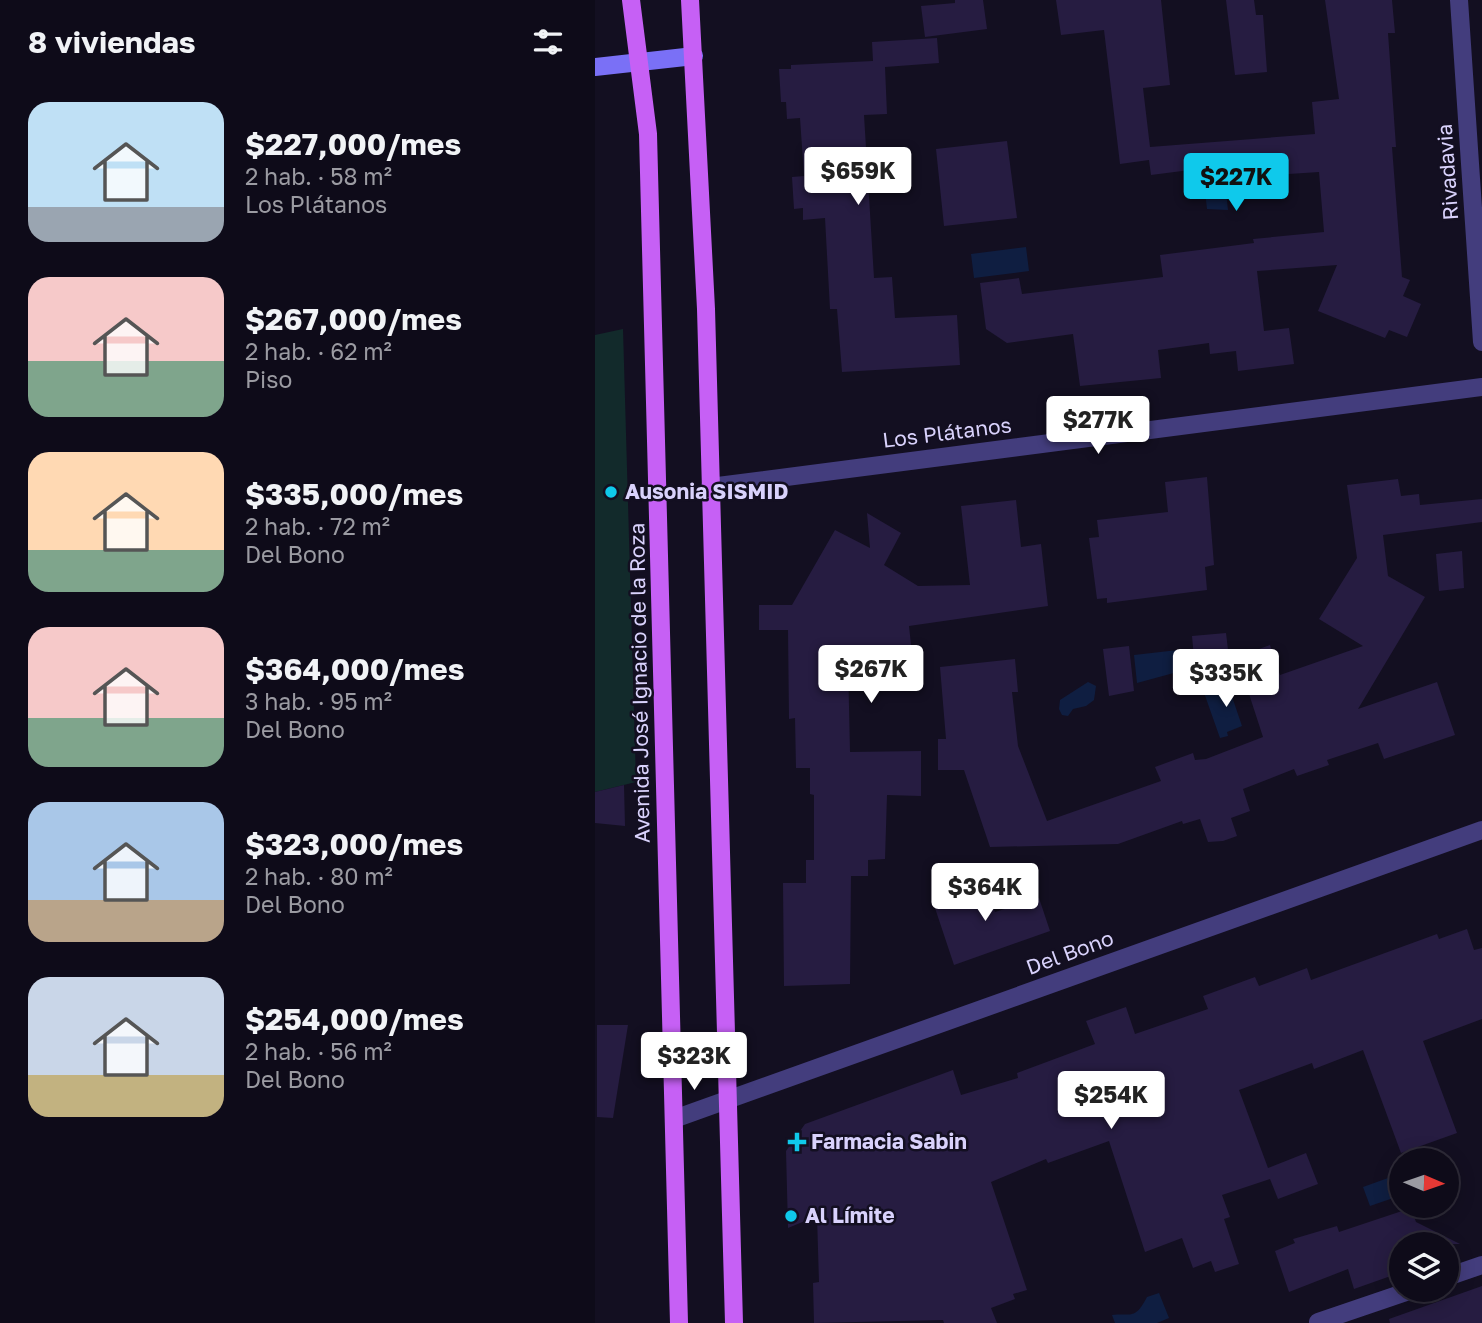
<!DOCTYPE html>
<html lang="es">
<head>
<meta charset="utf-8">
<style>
  body { margin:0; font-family:"Golos Text",sans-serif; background:#171422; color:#f1f3f6; height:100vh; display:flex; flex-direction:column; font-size:26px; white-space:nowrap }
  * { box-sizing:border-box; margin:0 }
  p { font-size:23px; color:#9b9ba2 }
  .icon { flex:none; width:38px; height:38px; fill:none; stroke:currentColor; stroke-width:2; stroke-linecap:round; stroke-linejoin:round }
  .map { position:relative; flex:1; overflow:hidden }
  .details { display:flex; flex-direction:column; background:#0e0b19; width:595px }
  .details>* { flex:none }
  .needle { width:46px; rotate:92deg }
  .tools { position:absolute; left:794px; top:1148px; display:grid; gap:14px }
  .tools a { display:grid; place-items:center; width:70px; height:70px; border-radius:50%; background:#0e0b19; box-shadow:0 4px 18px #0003,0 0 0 2px #2e2b38; font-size:35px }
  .price { position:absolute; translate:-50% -60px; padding:0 16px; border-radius:7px; background:#fff; color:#222; font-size:23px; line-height:46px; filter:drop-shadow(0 2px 4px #0008) }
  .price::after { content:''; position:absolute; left:50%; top:42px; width:21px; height:16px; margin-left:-10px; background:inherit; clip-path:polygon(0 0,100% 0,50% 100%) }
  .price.selected { background:#0fc9eb; color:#111 }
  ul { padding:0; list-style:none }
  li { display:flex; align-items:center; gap:21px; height:175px; padding:0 28px }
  li span { display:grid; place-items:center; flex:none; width:196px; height:140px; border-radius:21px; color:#555 }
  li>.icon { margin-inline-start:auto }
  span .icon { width:84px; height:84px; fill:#fffc; stroke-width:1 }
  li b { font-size:30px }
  h2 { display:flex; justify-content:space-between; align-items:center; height:84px; padding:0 28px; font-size:30px }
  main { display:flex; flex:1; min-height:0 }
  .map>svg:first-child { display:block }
  .green { fill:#122a2b }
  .water { fill:#0f1e41 }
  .building { fill:#261c41 }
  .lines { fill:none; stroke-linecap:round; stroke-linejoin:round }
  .street { stroke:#433d7d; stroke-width:18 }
  .secondary { stroke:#7a70f6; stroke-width:18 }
  .primary { stroke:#c660f5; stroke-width:18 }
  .poi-dot { fill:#0fc9eb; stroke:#130f21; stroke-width:2.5 }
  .labels { text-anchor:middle; stroke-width:5; stroke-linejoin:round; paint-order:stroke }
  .street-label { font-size:21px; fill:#d9d2fc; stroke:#130f21 }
  .poi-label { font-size:21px; font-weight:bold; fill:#d9d2fc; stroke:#130f21; text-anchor:start }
</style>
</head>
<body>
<main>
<section class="details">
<h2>8 viviendas<svg class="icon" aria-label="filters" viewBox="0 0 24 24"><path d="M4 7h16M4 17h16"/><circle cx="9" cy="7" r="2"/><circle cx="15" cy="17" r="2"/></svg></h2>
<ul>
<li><span style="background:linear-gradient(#bfe0f5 75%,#9aa5b1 0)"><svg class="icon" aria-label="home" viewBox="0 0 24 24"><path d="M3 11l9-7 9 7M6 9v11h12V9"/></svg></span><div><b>$227,000/mes</b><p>2 hab. · 58 m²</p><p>Los Plátanos</p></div></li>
<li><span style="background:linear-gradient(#f6c9c9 60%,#7fa58c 0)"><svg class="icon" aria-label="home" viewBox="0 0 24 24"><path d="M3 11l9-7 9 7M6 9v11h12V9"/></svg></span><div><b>$267,000/mes</b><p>2 hab. · 62 m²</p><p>Piso</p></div></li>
<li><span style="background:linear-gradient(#ffd9b3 70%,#7fa58c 0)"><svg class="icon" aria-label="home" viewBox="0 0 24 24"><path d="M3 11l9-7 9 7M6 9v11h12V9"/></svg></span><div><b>$335,000/mes</b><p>2 hab. · 72 m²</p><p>Del Bono</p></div></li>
<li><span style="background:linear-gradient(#f6c9c9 65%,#7fa58c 0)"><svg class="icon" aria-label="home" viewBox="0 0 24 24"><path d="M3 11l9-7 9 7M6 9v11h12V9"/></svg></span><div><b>$364,000/mes</b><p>3 hab. · 95 m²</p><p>Del Bono</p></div></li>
<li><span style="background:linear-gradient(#a9c7e8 70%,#b9a48a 0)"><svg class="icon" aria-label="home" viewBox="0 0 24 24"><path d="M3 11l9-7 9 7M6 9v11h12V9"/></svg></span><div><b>$323,000/mes</b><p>2 hab. · 80 m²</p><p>Del Bono</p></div></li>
<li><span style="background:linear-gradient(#c9d6e8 70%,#c2b280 0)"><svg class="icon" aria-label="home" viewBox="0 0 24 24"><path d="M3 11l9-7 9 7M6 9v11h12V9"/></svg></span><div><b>$254,000/mes</b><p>2 hab. · 56 m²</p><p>Del Bono</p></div></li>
</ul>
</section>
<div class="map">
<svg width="887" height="1323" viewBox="0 0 887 1323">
  <rect width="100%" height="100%" fill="#130f21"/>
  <polygon class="green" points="28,329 41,782 0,792 0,335"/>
  <g class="water">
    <polygon points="628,163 633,210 612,209 607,165"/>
    <polygon points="431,247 434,271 379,278 376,254"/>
    <polygon points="583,650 586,671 542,683 539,655"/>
    <polygon points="631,679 647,726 632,732 633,736 625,738 607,687"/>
    <polygon points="493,682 501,686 499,700 491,706 478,709 473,716 467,715 464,709 465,700"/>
    <polygon points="807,1173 807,1195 775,1206 768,1187"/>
    <path d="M564,1293L574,1318L562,1323H520L517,1315C537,1313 540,1320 552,1297Z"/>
  </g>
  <g class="building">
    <polygon points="360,0 388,0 392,29 330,37 326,6 360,3"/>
    <polygon points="461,0 566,0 575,85 548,88 555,147 720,134 717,102 744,99 730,0 797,0 800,33 793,33 801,147 797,147 807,277 815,280 808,296 826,304 812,337 794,330 790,338 723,311 742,265 662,271 669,331 694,328 699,364 643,371 641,351 615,354 614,343 563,350 566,378 485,386 478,334 412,343 391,329 385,283 424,278 427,294 568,277 565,255 659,243 658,239 729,232 724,172 635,178 634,165 556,175 554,160 525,164 509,30 466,35"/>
    <polygon points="631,0 659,0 661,15 668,15 672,72 640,75"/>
    <polygon points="342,38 344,63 290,67 292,114 269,115 279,278 297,277 300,318 362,315 365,365 247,372 242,309 235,309 230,218 208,220 208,208 199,209 197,177 209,176 205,118 192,119 191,102 186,102 184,69 196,69 196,65 278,61 277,42"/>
    <polygon points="412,141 422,218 349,226 341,149"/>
    <polygon points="612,477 619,565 610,567 612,590 512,603 512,598 502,599 494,538 504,537 502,520 573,512 570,482"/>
    <polygon points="803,479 806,496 824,494 825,505 887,499 887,522 788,535 793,576 830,597 763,709 842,682 860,735 789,759 783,743 732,760 734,765 702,776 699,769 648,789 655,811 636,818 642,836 628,841 613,842 605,819 588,824 587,821 523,844 395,847 369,770 343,770 343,739 351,739 345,667 420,659 423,692 417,692 423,746 452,821 566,781 560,767 598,753 600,760 611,759 668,737 642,657 675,645 685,675 768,646 724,619 762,558 752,485"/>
    <polygon points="421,500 426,547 446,544 453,606 314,626 318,663 253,661 255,752 326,751 326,796 292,795 290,859 273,860 273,876 256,876 255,984 189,986 188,883 211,883 211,860 219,860 219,795 215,794 215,768 201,768 200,718 194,719 193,630 164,630 164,605 197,605 240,530 275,548 272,513 306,533 289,565 323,586 375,585 366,506"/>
    <polygon points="867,551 869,588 844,591 841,554"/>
    <polygon points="631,633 635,666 600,669 597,636"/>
    <polygon points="534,646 539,691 514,696 508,649"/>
    <polygon points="29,785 30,826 0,823 0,792"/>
    <polygon points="389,883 400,912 444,898 455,931 359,965 337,899"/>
    <polygon points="872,929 879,950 887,948 887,1019 828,1041 862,1133 806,1153 768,1050 719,1069 717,1063 644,1090 673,1168 711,1153 723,1184 683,1199 675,1179 627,1195 635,1217 629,1219 644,1264 620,1272 616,1261 598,1268 587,1238 550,1252 514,1141 453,1163 451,1159 396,1182 432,1290 418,1294 420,1299 396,1308 402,1323 349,1323 348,1320 219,1323 218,1283 224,1282 222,1216 193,1228 191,1151 210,1124 358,1070 366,1095 423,1078 422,1073 500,1044 491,1021 531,1007 540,1034 613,1009 608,996 660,977 664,986 712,968 716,980 842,934 844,939"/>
    <polygon points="2,1025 33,1025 18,1118 2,1117"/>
    <polygon points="816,1208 821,1222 865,1244 807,1244 807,1272 759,1289 753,1269 694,1292 680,1251 700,1243 698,1239 742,1226 744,1232"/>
    <polygon points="887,1286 887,1323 795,1323 794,1319"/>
  </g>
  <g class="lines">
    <g class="street">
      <polyline points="864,0 887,342"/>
      <polyline points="115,487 887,387"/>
      <polyline points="79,1119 887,830"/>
      <polyline points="852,1277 887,1265"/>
      <polyline points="723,1322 817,1290"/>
    </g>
    <polyline class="secondary" points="0,67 99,56"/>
    <g class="primary">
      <polyline points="36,0 53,134 84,1323"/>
      <polyline points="95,0 111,309 139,1323"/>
    </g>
  </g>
  <g class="poi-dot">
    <circle cx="16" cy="492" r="7"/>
    <path d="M198.5 1131.5h7v7h7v7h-7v7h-7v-7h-7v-7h7z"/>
    <circle cx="196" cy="1216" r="7"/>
  </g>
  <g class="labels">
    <g class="street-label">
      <text transform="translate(853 172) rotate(-94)" y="7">Rivadavia</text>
      <text transform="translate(352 433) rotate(-7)" y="7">Los Plátanos</text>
      <text transform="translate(45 683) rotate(-91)" y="7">Avenida José Ignacio de la Roza</text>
      <text transform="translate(475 953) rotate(-20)" y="7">Del Bono</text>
    </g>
    <g class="poi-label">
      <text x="30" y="499">Ausonia SISMID</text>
      <text x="216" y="1149">Farmacia Sabin</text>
      <text x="210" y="1223">Al Límite</text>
    </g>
  </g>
</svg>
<div class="tools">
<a><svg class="needle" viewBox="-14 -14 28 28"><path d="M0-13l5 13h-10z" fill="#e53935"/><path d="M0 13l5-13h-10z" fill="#9b9ba2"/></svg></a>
<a><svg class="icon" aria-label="layers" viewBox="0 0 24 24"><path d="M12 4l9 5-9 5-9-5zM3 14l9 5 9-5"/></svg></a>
</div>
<b class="price" style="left:263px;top:207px">$659K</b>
<b class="price selected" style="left:641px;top:213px">$227K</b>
<b class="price" style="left:503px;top:456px">$277K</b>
<b class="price" style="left:276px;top:705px">$267K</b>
<b class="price" style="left:631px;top:709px">$335K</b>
<b class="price" style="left:390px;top:923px">$364K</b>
<b class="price" style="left:99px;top:1092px">$323K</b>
<b class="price" style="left:516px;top:1131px">$254K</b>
</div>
</main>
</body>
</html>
